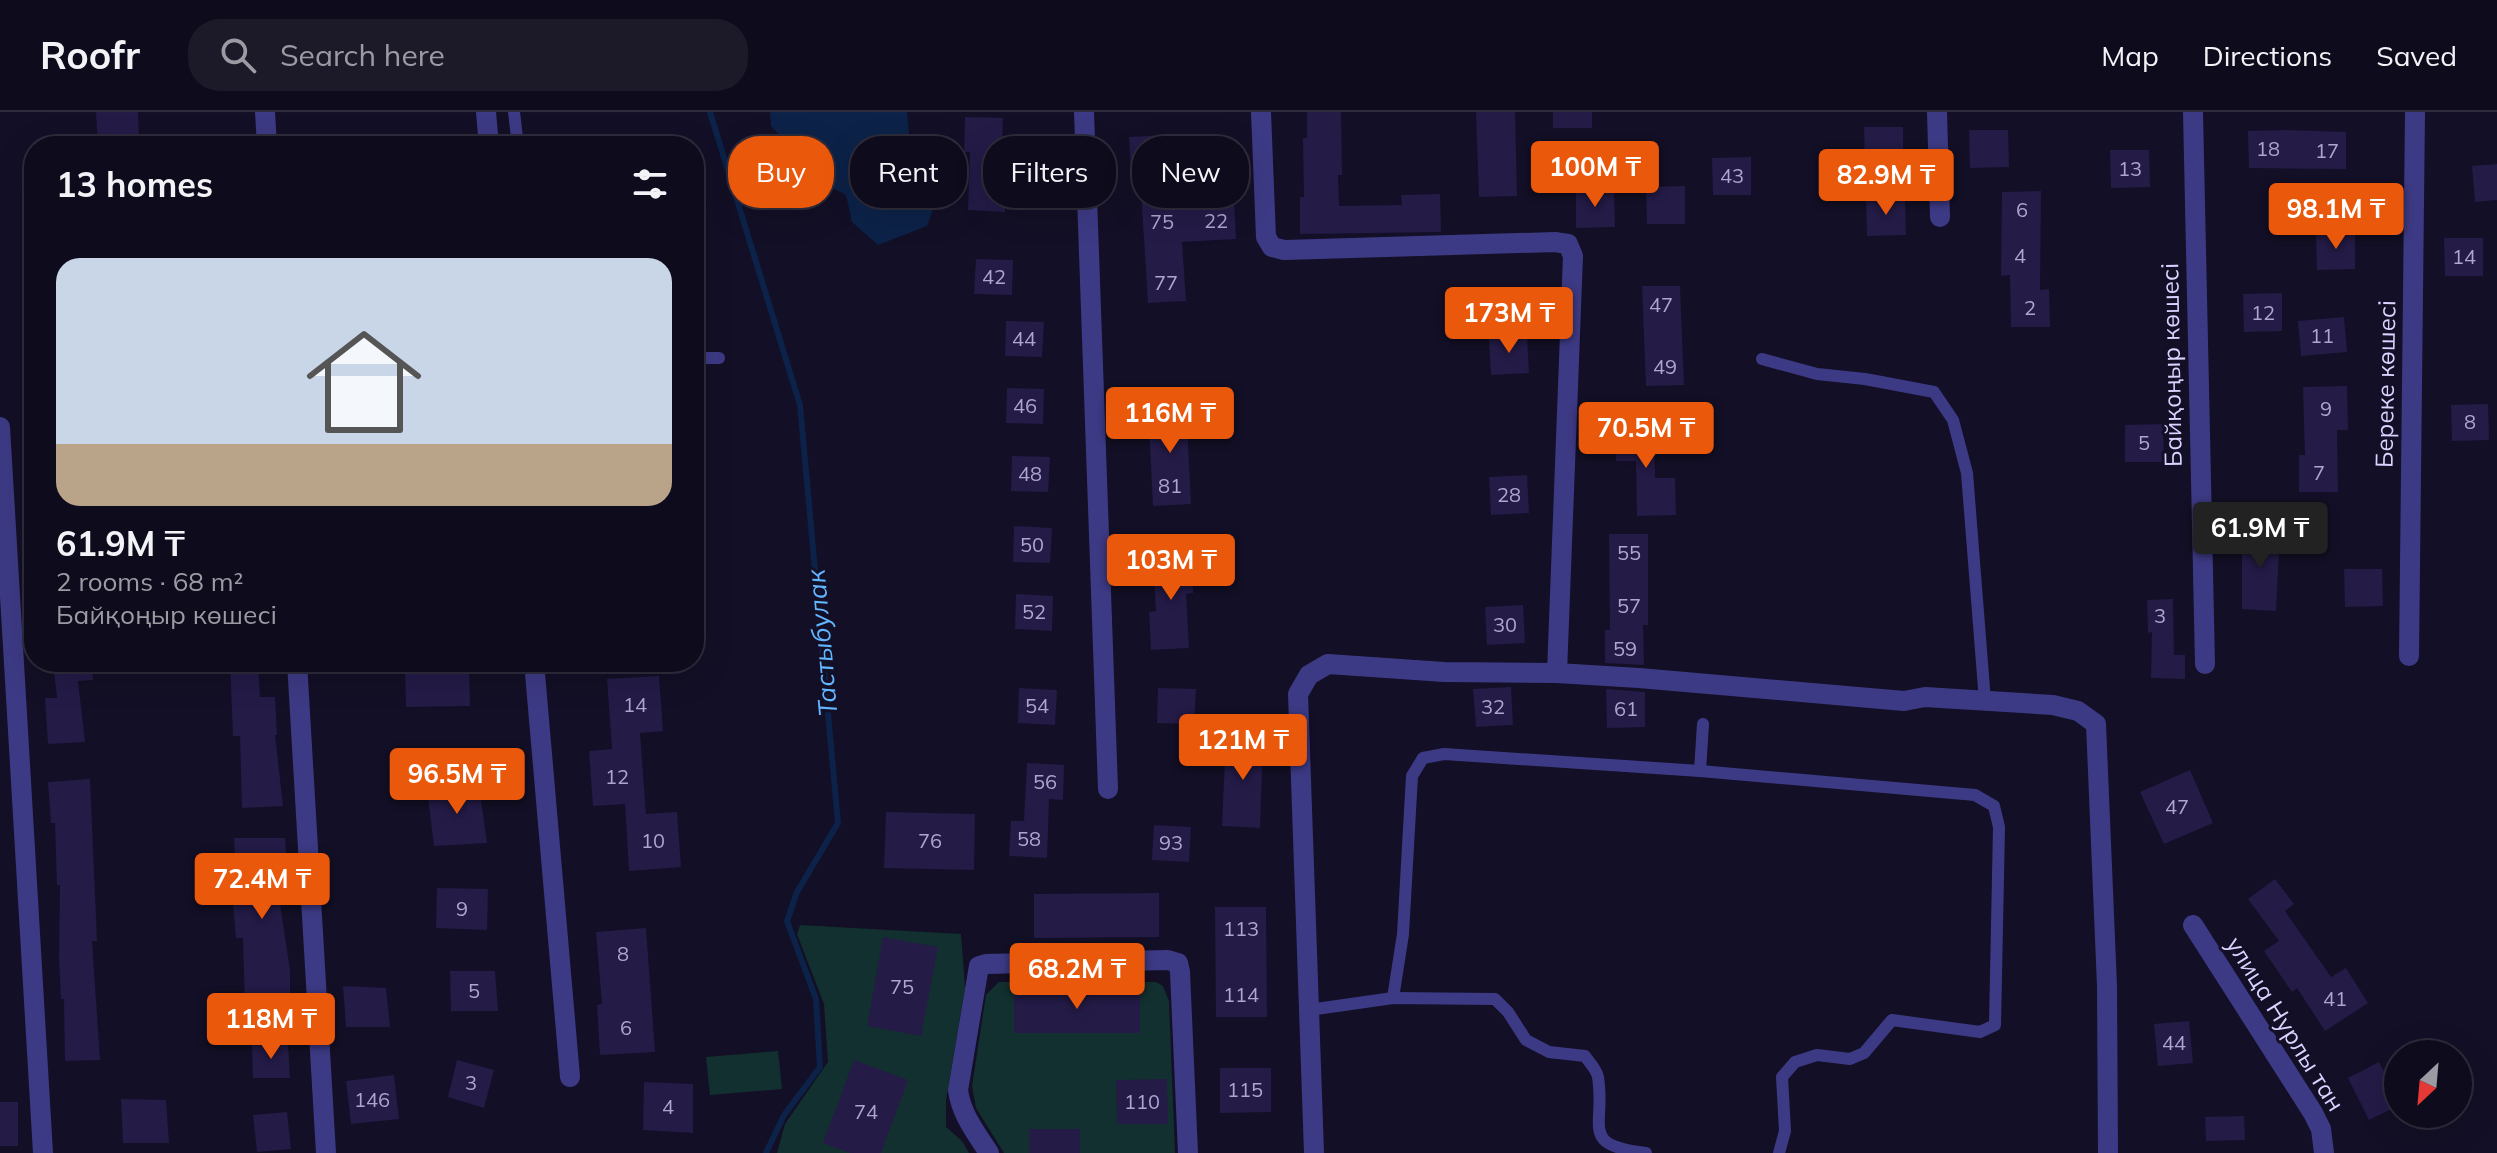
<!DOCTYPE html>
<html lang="en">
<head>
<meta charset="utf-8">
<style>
  body { margin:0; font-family:Mulish,sans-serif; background:#1c1929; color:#f1f3f6; height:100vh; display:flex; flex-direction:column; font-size:30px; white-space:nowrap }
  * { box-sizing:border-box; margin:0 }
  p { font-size:26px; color:#9b9ba3 }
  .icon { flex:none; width:44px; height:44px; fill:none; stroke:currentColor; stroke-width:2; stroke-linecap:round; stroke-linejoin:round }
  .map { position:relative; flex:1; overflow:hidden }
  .sheet { position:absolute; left:24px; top:24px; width:680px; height:536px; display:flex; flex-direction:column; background:#0e0b1c; border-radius:32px; box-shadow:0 8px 32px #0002,0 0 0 2px #2e2b3b }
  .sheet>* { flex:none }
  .hud { position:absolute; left:728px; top:24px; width:760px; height:72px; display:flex; gap:16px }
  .needle { width:52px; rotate:206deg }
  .fabs { position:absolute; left:2384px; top:928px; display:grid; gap:16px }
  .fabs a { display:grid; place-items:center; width:88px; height:88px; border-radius:50%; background:#0e0b1c; box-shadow:0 8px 32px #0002,0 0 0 2px #2e2b3b; font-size:40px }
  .price { position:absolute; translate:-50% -68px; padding:0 18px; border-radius:8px; background:#ea580c; color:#fff; font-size:26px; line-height:52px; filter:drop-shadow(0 2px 4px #0008) }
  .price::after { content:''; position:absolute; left:50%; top:48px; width:24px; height:18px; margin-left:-12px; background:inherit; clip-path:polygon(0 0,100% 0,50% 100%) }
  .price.active { background:#222; color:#fff }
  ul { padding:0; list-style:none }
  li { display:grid; align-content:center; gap:16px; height:424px; padding:0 32px }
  li span { display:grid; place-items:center; height:248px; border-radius:24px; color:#555 }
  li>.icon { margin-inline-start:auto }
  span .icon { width:144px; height:144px; fill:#fffc; stroke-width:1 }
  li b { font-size:34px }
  h2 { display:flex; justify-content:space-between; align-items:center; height:96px; padding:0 32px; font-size:34px }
  .tag { padding:0 28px; border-radius:32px; background:#0e0b1c; box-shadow:0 8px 32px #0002,0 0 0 2px #2e2b3b; font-size:28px; line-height:72px }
  .tag.active { background:#ea580c; color:#fff }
  header { display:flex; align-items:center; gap:48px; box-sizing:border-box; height:112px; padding:0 40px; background:#0e0b1c; border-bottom:2px solid #2e2b3b }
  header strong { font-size:38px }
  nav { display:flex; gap:44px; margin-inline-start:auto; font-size:28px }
  .search { width:560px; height:72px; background:#1c1929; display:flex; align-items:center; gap:20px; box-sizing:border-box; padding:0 28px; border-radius:32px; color:#9b9ba3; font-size:30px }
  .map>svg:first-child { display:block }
  .green { fill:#12302f }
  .water { fill:#0c2248 }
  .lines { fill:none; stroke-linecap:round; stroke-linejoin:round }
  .stream { stroke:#0c2248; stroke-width:6 }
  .building { fill:#241b47 }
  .service { stroke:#3d3a85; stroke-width:12 }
  .minor { stroke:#3d3a85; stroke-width:20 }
  .labels { text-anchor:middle; stroke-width:6; stroke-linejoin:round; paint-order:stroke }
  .number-label { font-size:20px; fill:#aca6d1 }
  .street-label { font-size:24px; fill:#d9d4ff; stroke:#130f26 }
  .water-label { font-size:26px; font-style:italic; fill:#62b6ff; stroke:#130f26 }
</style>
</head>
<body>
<header>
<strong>Roofr</strong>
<div class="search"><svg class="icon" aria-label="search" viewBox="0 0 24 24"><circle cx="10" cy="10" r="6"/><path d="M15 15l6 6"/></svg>Search here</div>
<nav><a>Map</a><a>Directions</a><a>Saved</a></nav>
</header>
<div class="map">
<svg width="2497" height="1041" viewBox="0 0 2497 1041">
  <rect width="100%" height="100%" fill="#130f26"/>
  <g class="green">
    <polygon points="800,813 961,822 965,876 946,988 946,1015 962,1029 969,1041 777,1041 785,1012 828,950 824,892 797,822"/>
    <polygon points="999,870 1156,870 1163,874 1169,889 1175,1041 1004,1041 976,996 972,974 986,883"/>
    <polygon points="778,939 782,977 710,983 706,945"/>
  </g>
  <polygon class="water" points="770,0 907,0 911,43 935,92 927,114 878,133 852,110 846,83 827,73 771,14"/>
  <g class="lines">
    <polyline class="stream" points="710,0 800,293 838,711 797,780 787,809 816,887 820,955 784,1003 766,1041"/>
  </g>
  <g class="building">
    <polygon points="96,0 138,0 139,34 98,34"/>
    <polygon points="1307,0 1341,0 1342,63 1338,63 1339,94 1402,93 1401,83 1440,82 1441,120 1300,122 1300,85 1304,85 1303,26 1307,26"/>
    <polygon points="1476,0 1515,0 1517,84 1479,85"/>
    <rect x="1553" y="0" width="39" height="16"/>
    <polygon points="965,5 1003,6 1001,64 1006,64 1005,100 968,98 970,40 964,40"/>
    <polygon points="1864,15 1903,15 1903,52 1865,53"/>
    <polygon points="1969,18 2008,18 2009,55 1970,56"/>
    <polygon points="2287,18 2346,20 2346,57 2249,56 2248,19"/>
    <polygon points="1167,23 1171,90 1234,89 1236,127 1182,130 1186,189 1148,191 1140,63 1131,63 1129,25"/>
    <polygon points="2110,38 2149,38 2150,75 2111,76"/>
    <polygon points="1751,45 1751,83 1713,83 1712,46"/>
    <polygon points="2497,52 2497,88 2475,90 2472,54"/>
    <polygon points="1685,74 1685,112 1647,112 1646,75"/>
    <polygon points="1576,78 1614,78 1615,115 1576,116"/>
    <polygon points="2041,79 2040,178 2049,177 2050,215 2011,215 2010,163 2001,164 2002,80"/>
    <polygon points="1866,86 1905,86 1906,123 1867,124"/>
    <polygon points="2316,120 2355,120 2355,157 2317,158"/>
    <polygon points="2444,126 2483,126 2483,164 2445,164"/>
    <polygon points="976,147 1013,148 1012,183 974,182"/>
    <polygon points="1642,174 1680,174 1684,273 1646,274"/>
    <polygon points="2282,181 2282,219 2244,220 2243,182"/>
    <polygon points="2344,205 2347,240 2301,244 2298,209"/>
    <polygon points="1006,209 1044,210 1042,245 1005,244"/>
    <polygon points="1527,223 1529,261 1491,263 1489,225"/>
    <polygon points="2347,274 2348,318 2337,318 2338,380 2299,380 2299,343 2305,343 2303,275"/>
    <polygon points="1007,276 1044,277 1043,312 1006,311"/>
    <polygon points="1186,292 1191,392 1153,394 1148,294"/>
    <polygon points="2488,292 2489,328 2452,329 2451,293"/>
    <polygon points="1654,311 1655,366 1675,366 1676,403 1637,404 1636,349 1616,349 1615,312"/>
    <polygon points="2163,312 2164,350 2125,350 2125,313"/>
    <polygon points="1012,344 1050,345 1048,380 1011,379"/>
    <polygon points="1527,363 1529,401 1491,403 1489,365"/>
    <polygon points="1014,414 1052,416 1050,451 1013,450"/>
    <polygon points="2242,418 2280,419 2276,499 2242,497"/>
    <polygon points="1609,422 1648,422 1648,513 1643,513 1644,553 1605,551 1605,518 1610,518"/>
    <polygon points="1191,443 1193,481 1186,482 1189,536 1151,538 1149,500 1156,499 1153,445"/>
    <polygon points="2344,457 2382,457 2383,494 2345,495"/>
    <polygon points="1016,482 1053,484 1052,519 1015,517"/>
    <polygon points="2173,487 2174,543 2185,543 2185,567 2151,566 2152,520 2148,521 2147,488"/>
    <polygon points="1523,493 1525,531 1487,533 1485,495"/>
    <polygon points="53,550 91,550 93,568 78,569 85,630 48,632 45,586 57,586"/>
    <polygon points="230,550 258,550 260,585 275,585 277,623 275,623 283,694 242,696 240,624 233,624"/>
    <polygon points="405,550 469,550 470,594 406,595"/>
    <polygon points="659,564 663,619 640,621 646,702 677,700 681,755 629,759 625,692 593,694 589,639 612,637 607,567"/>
    <polygon points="1511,575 1513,613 1476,615 1473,577"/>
    <polygon points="1019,576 1057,578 1055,613 1018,611"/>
    <polygon points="1158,576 1196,577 1194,612 1157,611"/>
    <polygon points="1606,577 1645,580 1645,615 1607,616"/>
    <polygon points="1226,624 1263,626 1260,716 1222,714"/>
    <polygon points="1027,651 1064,653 1063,688 1049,687 1047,746 1009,744 1011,709 1024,709"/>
    <polygon points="2190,658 2213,711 2164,732 2140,680"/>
    <polygon points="90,667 97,829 92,829 100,948 65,949 64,887 61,887 59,847 60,773 57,773 55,711 51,711 48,670"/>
    <polygon points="479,674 487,731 434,734 427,677"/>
    <polygon points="886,700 975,702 974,758 884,756"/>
    <polygon points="1154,713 1191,715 1189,750 1152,748"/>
    <polygon points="234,726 285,726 288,765 276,765 290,858 290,894 245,895 243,826 236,826 233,791 238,791"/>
    <polygon points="2275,767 2294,792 2285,799 2331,865 2346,856 2368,891 2325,919 2297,876 2292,880 2264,839 2279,829 2248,787"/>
    <polygon points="437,776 488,777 487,818 436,816"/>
    <polygon points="1159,781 1159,825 1034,826 1034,782"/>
    <polygon points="1215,795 1266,795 1267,905 1216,905"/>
    <polygon points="646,816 655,940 600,943 597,893 602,892 596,820"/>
    <polygon points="883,825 938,835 921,924 867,914"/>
    <polygon points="450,859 495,859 498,899 451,899"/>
    <polygon points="343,874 386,876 390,915 346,915"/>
    <rect x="1014" y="877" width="126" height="44"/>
    <polygon points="2189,909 2193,951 2158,954 2154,912"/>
    <polygon points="252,932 288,933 290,966 253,966"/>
    <polygon points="457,948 494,958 484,996 448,985"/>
    <polygon points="854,948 908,968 881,1041 850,1041 823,1031"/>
    <polygon points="2379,950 2398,987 2398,994 2369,1008 2348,966"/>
    <polygon points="1220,956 1271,956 1271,1000 1220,1001"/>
    <polygon points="394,963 399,1007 351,1012 346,969"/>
    <polygon points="1167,967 1168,1012 1117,1012 1116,968"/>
    <polygon points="644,970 693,972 693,1021 643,1018"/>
    <polygon points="121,987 166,988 169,1031 123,1031"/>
    <rect x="0" y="990" width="18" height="44"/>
    <polygon points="287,1000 291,1037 257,1040 253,1003"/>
    <polygon points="2244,1004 2245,1028 2206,1029 2205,1005"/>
    <rect x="1029" y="1017" width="51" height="24"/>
  </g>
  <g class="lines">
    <g class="service">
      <polyline points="514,0 518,34"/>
      <polyline points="694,246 719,246"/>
      <polyline points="1762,247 1817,262 1865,267 1934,280 1953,308 1967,361 1985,589"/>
      <polyline points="1700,659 1703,612"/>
      <polyline points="1393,886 1403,822 1412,664 1423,646 1444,642 1700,659 1975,683 1994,694 1999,715 1995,913 1980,920 1892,908 1864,941 1850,947 1817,943 1795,950 1782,965 1785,1019 1779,1041"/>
      <path d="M1309,898L1393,886L1495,887L1508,900L1526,928L1549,940L1585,944C1589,950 1597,958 1598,965C1606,1015 1578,1033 1646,1041"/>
    </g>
    <g class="minor">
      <polyline points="265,0 267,34"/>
      <polyline points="486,0 489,34"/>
      <polyline points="1084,0 1108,677"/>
      <polyline points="1261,0 1266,125 1272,135 1284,138 1555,130 1568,132 1573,144 1557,561"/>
      <polyline points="1937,0 1940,105"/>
      <polyline points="2193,0 2205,552"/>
      <polyline points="0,315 43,1041"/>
      <polyline points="2409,544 2415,0"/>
      <polyline points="297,550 326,1041"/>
      <polyline points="534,550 570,965"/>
      <polyline points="2193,813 2313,1001 2321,1017 2324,1041"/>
      <path d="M989,1041C976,1021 961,1002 958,978L979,854L986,852L1168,848L1178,851L1180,860L1188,1041"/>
      <polyline points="1314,1041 1298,582 1309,563 1328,552 1444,560 1557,561 1639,566 1904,589 1925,585 2053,593 2078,599 2096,612 2107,874 2108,1041"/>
    </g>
  </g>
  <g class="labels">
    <g class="number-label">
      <text x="2268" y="44">18</text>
      <text x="2327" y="46">17</text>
      <text x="2130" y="64">13</text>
      <text x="1732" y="71">43</text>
      <text x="2022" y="105">6</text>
      <text x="1216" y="116">22</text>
      <text x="1162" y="117">75</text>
      <text x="2020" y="151">4</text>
      <text x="2464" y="152">14</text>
      <text x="994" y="172">42</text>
      <text x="1166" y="178">77</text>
      <text x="1661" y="200">47</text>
      <text x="2030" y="203">2</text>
      <text x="2263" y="208">12</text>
      <text x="2322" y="231">11</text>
      <text x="1024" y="234">44</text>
      <text x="1665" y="262">49</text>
      <text x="1025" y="301">46</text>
      <text x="2326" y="304">9</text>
      <text x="2470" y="317">8</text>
      <text x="2144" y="338">5</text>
      <text x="2319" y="368">7</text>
      <text x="1030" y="369">48</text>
      <text x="1170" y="381">81</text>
      <text x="1509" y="390">28</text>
      <text x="1032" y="440">50</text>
      <text x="1629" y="448">55</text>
      <text x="1629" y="501">57</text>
      <text x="1034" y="507">52</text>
      <text x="2160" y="511">3</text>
      <text x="1505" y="520">30</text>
      <text x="1625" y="544">59</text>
      <text x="635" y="600">14</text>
      <text x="1037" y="601">54</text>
      <text x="1493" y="602">32</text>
      <text x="1626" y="604">61</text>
      <text x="617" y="672">12</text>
      <text x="1045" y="677">56</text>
      <text x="2177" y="702">47</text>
      <text x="1029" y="734">58</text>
      <text x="653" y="736">10</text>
      <text x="930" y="736">76</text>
      <text x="1171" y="738">93</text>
      <text x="462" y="804">9</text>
      <text x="1241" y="824">113</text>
      <text x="623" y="849">8</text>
      <text x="902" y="882">75</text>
      <text x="474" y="886">5</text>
      <text x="1241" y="890">114</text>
      <text x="2335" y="894">41</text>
      <text x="626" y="923">6</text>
      <text x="2174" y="938">44</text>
      <text x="471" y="978">3</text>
      <text x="1245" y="985">115</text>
      <text x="372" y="995">146</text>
      <text x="1142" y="997">110</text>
      <text x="668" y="1002">4</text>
      <text x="866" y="1007">74</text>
    </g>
    <g class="street-label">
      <text transform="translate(2172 253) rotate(-91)" y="8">Байқоңыр көшесі</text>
      <text transform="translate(2386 272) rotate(-89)" y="8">Береке көшесі</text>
      <text transform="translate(2285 912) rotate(58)" y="8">улица Нурлы тан</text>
    </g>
    <g class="water-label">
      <text transform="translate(822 531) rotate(-95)" y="9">Тастыбулак</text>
    </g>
  </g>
</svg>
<div class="fabs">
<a><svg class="needle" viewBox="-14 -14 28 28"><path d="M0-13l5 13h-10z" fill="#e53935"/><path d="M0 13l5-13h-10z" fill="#9b9ba3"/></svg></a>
</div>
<b class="price" style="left:1595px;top:97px">100M ₸</b>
<b class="price" style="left:1886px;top:105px">82.9M ₸</b>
<b class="price" style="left:2336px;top:139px">98.1M ₸</b>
<b class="price" style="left:1509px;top:243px">173M ₸</b>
<b class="price" style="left:1170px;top:343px">116M ₸</b>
<b class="price" style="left:1646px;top:358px">70.5M ₸</b>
<b class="price active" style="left:2260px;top:458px">61.9M ₸</b>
<b class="price" style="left:1171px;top:490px">103M ₸</b>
<b class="price" style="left:1243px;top:670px">121M ₸</b>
<b class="price" style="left:457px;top:704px">96.5M ₸</b>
<b class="price" style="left:262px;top:809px">72.4M ₸</b>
<b class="price" style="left:1077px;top:899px">68.2M ₸</b>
<b class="price" style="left:271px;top:949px">118M ₸</b>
<div class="hud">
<a class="tag active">Buy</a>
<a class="tag">Rent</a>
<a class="tag">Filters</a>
<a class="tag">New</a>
</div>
<section class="sheet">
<h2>13 homes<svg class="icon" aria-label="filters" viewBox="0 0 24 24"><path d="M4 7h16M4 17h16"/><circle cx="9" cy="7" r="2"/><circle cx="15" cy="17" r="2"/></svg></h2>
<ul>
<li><span style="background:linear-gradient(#c9d6e8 75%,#b9a48a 0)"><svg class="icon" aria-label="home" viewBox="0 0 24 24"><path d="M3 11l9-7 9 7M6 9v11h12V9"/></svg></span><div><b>61.9M ₸</b><p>2 rooms · 68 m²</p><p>Байқоңыр көшесі</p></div></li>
</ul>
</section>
</div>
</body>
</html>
